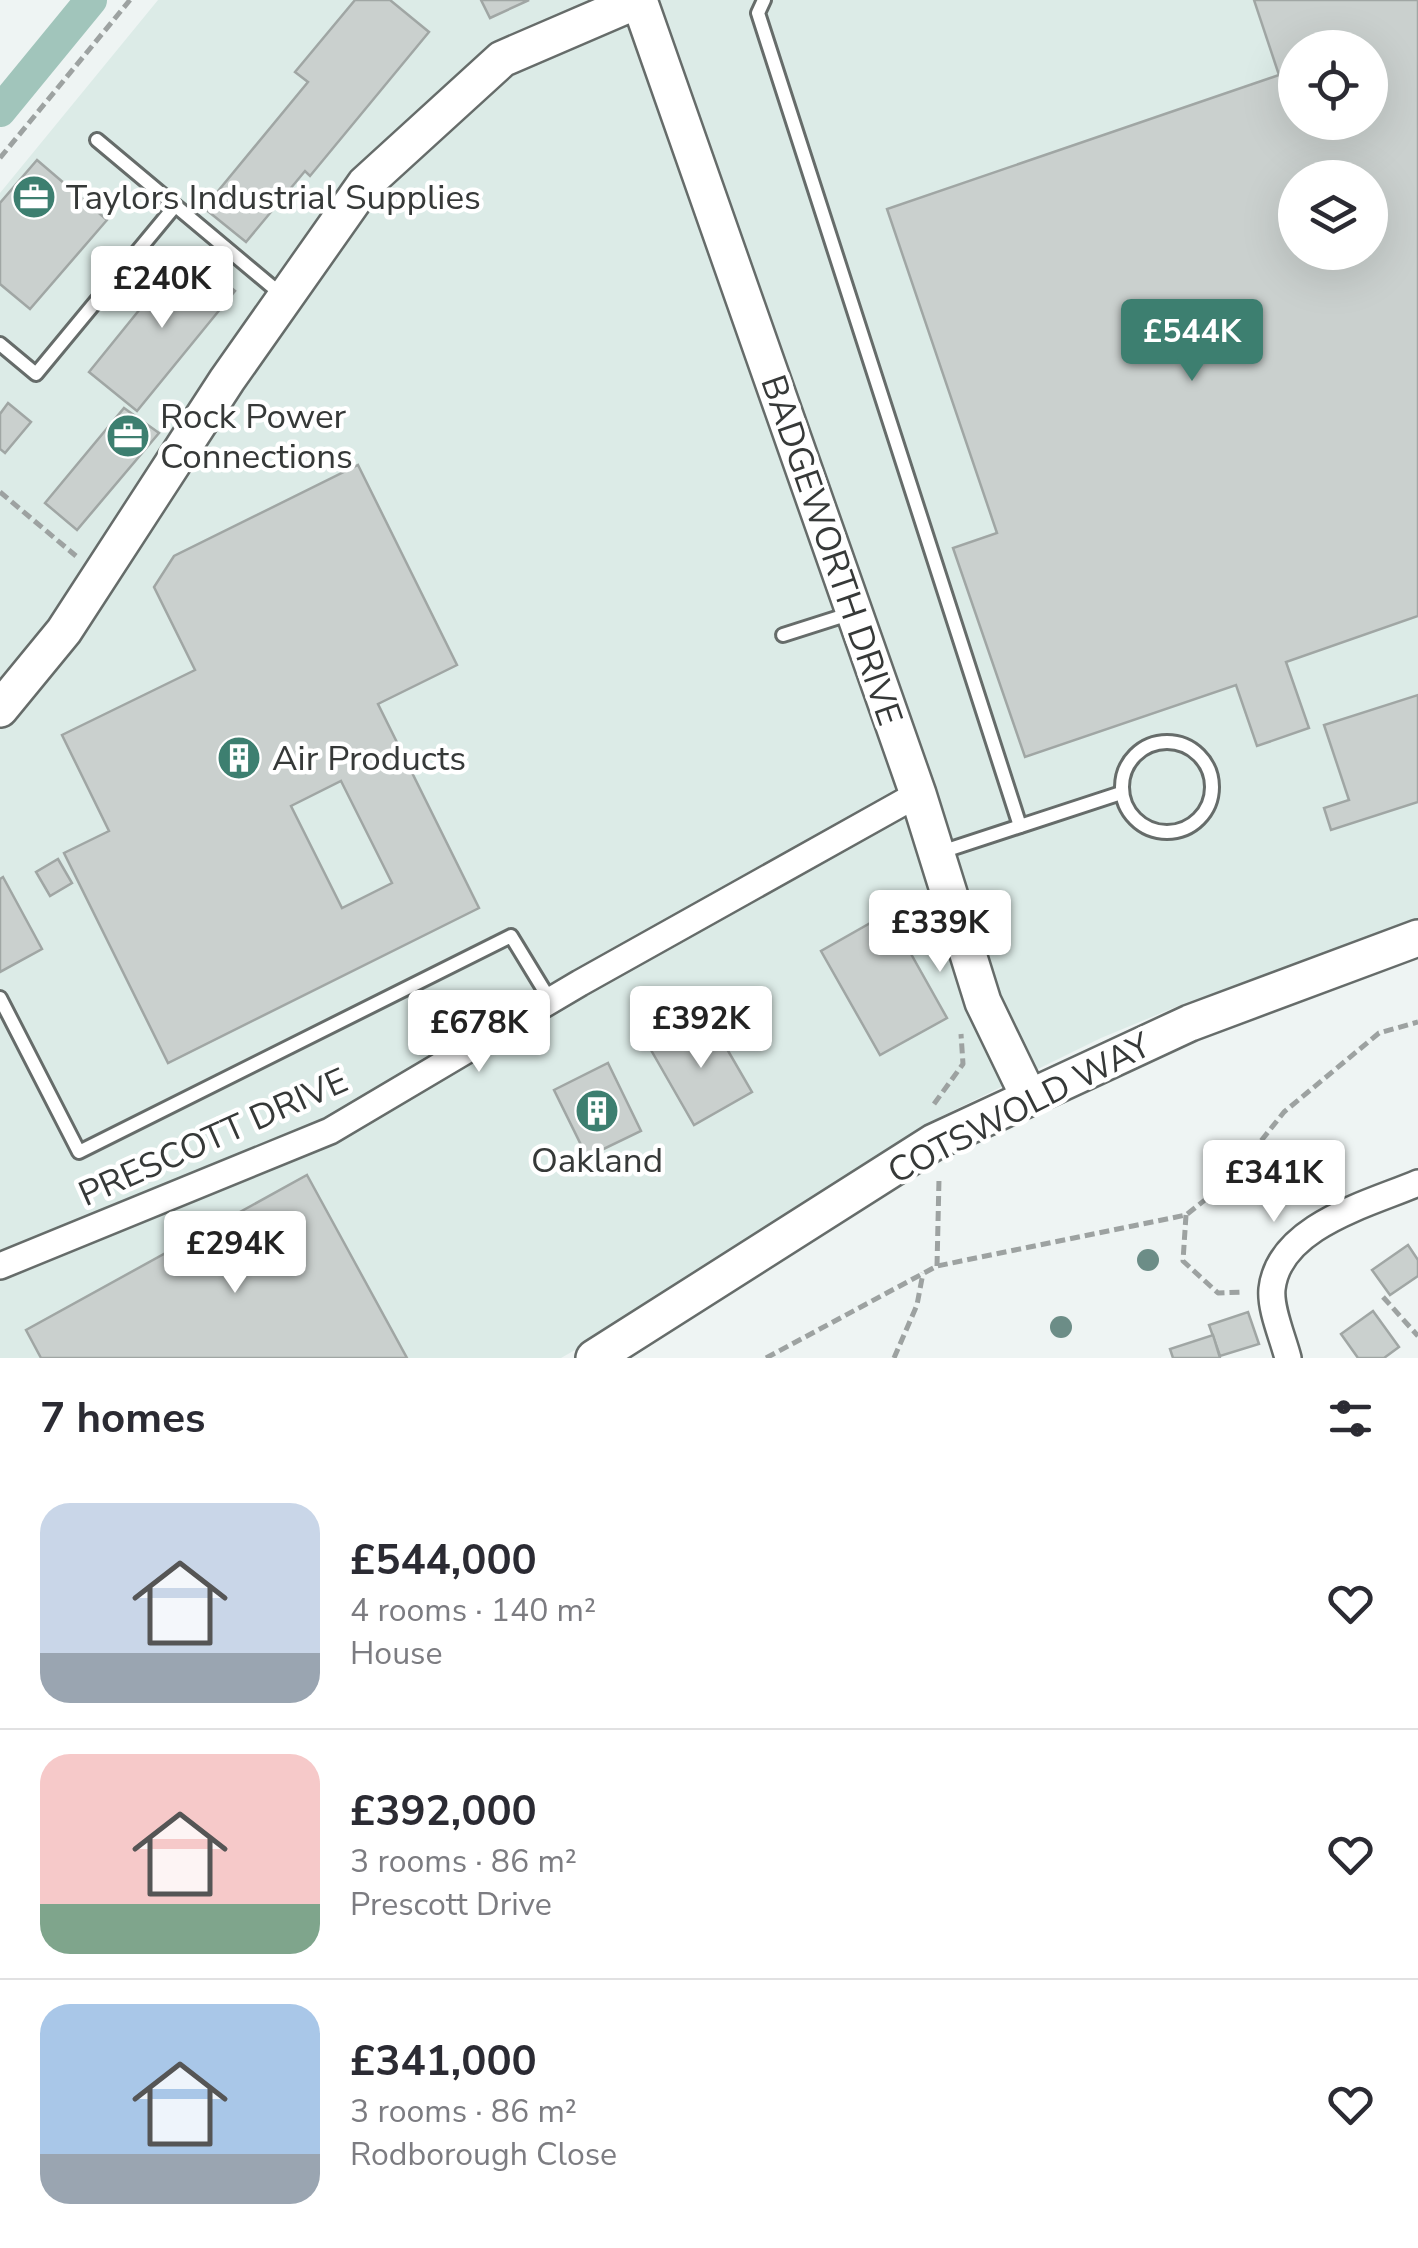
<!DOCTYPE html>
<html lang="en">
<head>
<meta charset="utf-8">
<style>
  body { margin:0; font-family:"Nunito Sans",sans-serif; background:#f7f7f7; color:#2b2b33; height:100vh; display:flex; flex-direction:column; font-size:38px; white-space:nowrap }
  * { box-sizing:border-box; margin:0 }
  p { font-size:32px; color:#7c7c81 }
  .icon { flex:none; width:55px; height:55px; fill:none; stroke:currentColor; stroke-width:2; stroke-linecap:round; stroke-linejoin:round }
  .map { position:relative; height:1358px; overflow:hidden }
  .sheet { display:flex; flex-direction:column; background:#fff; flex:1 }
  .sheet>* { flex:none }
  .fabs { position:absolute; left:1278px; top:30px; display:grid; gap:20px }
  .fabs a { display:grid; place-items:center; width:110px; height:110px; border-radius:50%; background:#fff; box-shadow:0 10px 40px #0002; font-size:50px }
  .price { position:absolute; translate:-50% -85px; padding:0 22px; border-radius:10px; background:#fff; color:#222; font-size:32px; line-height:65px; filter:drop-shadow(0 2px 5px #0008) }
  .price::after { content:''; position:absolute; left:50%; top:60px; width:30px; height:22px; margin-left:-15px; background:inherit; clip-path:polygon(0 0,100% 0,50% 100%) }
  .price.active { background:#3d7f70; color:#fff }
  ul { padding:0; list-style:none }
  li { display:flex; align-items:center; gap:30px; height:250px; padding:0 40px }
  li+li { border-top:2px solid #e1e1e2 }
  li span { display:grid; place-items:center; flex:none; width:280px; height:200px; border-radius:30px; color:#555 }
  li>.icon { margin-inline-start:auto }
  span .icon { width:120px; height:120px; fill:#fffc; stroke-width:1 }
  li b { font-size:42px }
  h2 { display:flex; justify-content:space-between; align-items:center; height:120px; padding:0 40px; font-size:42px }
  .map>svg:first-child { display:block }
  .built { fill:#dcebe7; fill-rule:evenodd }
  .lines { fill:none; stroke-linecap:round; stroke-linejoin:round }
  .canal { stroke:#a1c5bb; stroke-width:32 }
  .building { fill:#cad0ce; stroke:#a0a6a4; stroke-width:2.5; fill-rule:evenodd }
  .lane-casing { stroke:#666c6a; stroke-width:18 }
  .street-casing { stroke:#666c6a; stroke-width:30 }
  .secondary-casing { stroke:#666c6a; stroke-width:40 }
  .path { stroke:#9da2a1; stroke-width:5; stroke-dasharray:10 5; stroke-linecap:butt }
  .lane { stroke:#fff; stroke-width:12 }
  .street { stroke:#fff; stroke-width:25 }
  .secondary { stroke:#fff; stroke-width:35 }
  .tree { fill:#6c8d87 }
  .labels { text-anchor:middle; stroke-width:9; stroke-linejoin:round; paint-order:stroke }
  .poi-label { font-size:35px; fill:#363938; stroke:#fff; text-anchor:start }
  .street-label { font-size:35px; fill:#363938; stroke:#fff }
</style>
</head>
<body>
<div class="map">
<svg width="1418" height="1358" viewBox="0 0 1418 1358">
  <rect width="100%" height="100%" fill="#eef4f3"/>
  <path class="built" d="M158,0H1418V921L1183,1004L1101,1038L940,1117L661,1301L561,1358H0V193ZM1295,48H1370V122H1295ZM1295,178H1370V252H1295Z"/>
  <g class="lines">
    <polyline class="canal" points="0,111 91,0"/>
  </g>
  <g class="building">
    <polygon points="355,0 390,0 429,32 310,176 305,171 246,242 204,208 308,82 295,72"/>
    <polygon points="481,0 529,0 490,18"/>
    <path d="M1254,0H1418V616L1286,662L1309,728L1257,746L1236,685L1025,757L953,548L997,533L887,209L1279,75ZM1295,48H1370V122H1295ZM1295,178H1370V252H1295Z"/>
    <polygon points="37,160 107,220 30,309 0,284 0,203"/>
    <polygon points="187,251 235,291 137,411 89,372"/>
    <polygon points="8,403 31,422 5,453 0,449 0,414"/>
    <polygon points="124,408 159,433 77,530 45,503"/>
    <path d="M358,465L457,665L378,704L479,908L168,1063L64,853L109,831L62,735L195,670L154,587L174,556ZM341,781L392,883L342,908L291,806Z"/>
    <polygon points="1418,695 1418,802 1331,830 1324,808 1349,800 1324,725"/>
    <polygon points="58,859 72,883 50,896 36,872"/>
    <polygon points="3,877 42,949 0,972 0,879"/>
    <polygon points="888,913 947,1018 880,1055 821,951"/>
    <polygon points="709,1018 752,1092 694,1125 651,1050"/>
    <polygon points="608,1063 641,1131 587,1157 554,1090"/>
    <polygon points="307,1175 407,1358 41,1358 26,1330"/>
    <polygon points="1408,1245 1418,1260 1418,1276 1390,1295 1372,1270"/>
    <polygon points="1373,1311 1399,1347 1384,1358 1358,1358 1341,1334"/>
    <polygon points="1248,1312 1259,1344 1220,1356 1209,1325"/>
    <polygon points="1213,1335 1220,1358 1173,1358 1170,1349"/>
  </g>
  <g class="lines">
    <defs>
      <g id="lane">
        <polyline points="764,0 758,13 1020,826"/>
        <polyline points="97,140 282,295"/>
        <polyline points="0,344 36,374 175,206"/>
        <polyline points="783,635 852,613"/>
        <circle cx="1167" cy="787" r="45"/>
        <polyline points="938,853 1121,793"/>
        <polyline points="0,998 79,1152 511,936 550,1000"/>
      </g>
      <g id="street">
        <polyline points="0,1266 330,1131 580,983 918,794"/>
        <path d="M1288,1358C1283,1338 1270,1309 1272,1289C1279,1226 1369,1204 1418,1183"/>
      </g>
      <g id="secondary">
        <polyline points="0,709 64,631 227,380 365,184 502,59 639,0 918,794 983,1002 1029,1097"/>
        <polyline points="594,1358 934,1142 1190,1023 1418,938"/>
      </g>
    </defs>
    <use href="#lane" class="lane-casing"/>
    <use href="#street" class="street-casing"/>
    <use href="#secondary" class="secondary-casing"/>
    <g class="path">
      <polyline points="0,158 130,0"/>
      <polyline points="0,492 76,556"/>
      <polyline points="934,1104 963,1064 961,1034"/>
      <polyline points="1186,1215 1183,1261 1218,1293 1244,1292"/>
      <polyline points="937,1266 939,1179"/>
      <polyline points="1383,1297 1418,1336"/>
      <polyline points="766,1358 937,1266 1186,1215 1230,1180 1284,1112 1379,1033 1418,1022"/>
      <polyline points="894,1358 917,1305 923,1273"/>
    </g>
    <use href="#lane" class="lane"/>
    <use href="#street" class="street"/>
    <use href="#secondary" class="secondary"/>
  </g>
  <g class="tree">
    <circle cx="1148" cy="1260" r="11"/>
    <circle cx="1061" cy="1327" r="11"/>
  </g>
  <defs>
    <symbol id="office-disc" viewBox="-11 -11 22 22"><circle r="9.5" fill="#3d7f70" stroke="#fff"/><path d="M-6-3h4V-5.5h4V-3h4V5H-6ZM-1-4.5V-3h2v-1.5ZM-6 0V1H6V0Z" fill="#fff"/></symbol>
    <symbol id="building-disc" viewBox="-11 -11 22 22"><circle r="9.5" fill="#3d7f70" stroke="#fff"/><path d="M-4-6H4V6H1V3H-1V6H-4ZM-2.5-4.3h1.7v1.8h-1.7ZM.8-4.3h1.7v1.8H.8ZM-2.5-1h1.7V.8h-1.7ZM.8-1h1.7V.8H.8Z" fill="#fff"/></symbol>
  </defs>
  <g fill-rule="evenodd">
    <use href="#office-disc" x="9" y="172" width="50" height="50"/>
    <use href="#office-disc" x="103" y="411" width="50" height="50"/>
    <use href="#building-disc" x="214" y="733" width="50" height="50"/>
    <use href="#building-disc" x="572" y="1086" width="50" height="50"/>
  </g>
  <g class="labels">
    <g class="poi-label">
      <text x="66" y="209">Taylors Industrial Supplies</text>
      <text x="160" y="428">Rock Power<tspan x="160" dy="40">Connections</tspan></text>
      <text x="272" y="770">Air Products</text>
      <text x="597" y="1172" text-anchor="middle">Oakland</text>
    </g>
    <g class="street-label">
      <text transform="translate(832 550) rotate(71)" y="12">BADGEWORTH DRIVE</text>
      <text transform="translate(1019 1108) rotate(-27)" y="12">COTSWOLD WAY</text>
      <text transform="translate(213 1137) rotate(-24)" y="12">PRESCOTT DRIVE</text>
    </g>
  </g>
</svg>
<div class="fabs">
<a><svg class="icon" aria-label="locate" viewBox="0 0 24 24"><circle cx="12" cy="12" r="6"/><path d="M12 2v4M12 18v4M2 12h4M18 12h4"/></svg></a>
<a><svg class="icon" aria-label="layers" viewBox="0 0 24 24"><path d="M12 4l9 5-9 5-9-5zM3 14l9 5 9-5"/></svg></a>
</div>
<b class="price" style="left:162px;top:331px">£240K</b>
<b class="price active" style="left:1192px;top:384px">£544K</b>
<b class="price" style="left:940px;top:975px">£339K</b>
<b class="price" style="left:701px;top:1071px">£392K</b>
<b class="price" style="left:479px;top:1075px">£678K</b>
<b class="price" style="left:1274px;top:1225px">£341K</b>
<b class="price" style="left:235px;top:1296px">£294K</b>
</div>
<section class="sheet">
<h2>7 homes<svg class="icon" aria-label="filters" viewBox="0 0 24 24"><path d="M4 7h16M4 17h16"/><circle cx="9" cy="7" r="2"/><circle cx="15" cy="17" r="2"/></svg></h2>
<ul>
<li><span style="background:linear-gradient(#c9d6e8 75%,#9aa5b1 0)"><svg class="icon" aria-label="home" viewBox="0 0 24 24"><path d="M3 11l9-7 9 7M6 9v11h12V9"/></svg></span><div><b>£544,000</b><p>4 rooms · 140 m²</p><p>House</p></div><svg class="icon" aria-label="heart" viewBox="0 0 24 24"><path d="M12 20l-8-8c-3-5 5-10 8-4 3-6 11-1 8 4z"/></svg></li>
<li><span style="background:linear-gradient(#f6c9c9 75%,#7fa58c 0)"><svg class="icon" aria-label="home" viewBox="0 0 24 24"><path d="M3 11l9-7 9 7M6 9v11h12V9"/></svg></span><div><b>£392,000</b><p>3 rooms · 86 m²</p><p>Prescott Drive</p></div><svg class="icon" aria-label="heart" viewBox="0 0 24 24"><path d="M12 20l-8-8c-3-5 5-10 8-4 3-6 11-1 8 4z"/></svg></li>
<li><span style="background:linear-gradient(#a9c7e8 75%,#9aa5b1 0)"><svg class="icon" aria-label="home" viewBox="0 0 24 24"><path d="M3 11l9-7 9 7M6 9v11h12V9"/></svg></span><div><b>£341,000</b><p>3 rooms · 86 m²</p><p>Rodborough Close</p></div><svg class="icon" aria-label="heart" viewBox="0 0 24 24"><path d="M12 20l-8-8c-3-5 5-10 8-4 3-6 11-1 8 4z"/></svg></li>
</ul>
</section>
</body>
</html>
